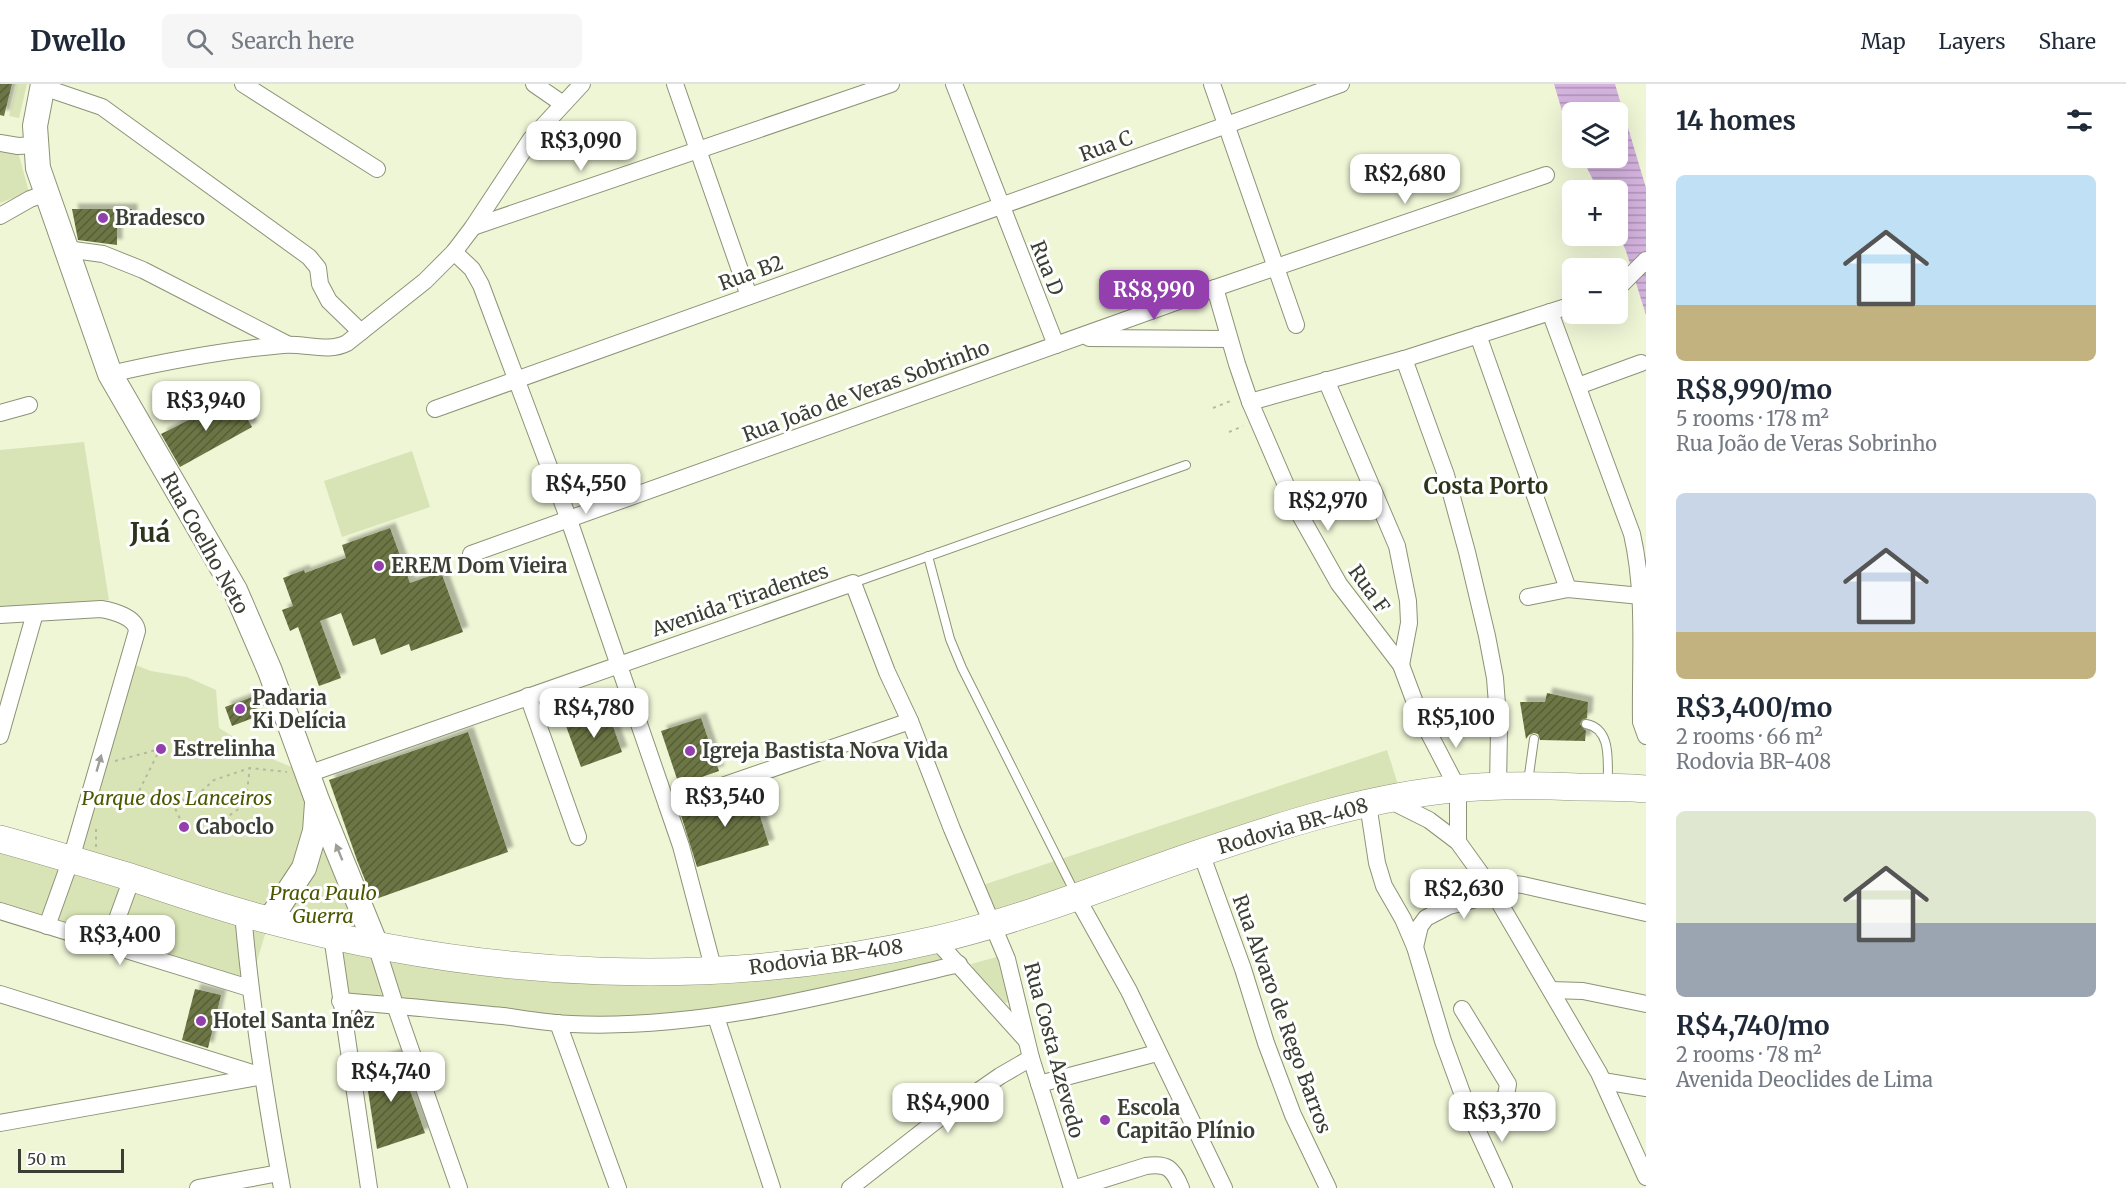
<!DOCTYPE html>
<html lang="en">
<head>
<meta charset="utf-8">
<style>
  body { margin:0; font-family:Merriweather,serif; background:#f6f6f7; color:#1f2937; height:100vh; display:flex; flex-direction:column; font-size:22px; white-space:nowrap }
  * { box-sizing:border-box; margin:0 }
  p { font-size:20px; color:#747a83 }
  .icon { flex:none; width:33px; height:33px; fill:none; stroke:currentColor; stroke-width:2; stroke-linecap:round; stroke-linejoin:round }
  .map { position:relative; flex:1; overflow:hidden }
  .sheet { display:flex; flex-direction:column; background:#fff; width:480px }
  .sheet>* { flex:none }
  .buttons { position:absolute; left:1562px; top:18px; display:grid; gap:12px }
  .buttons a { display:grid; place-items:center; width:66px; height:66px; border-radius:9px; background:#fff; box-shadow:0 6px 24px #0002; font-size:30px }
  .scale { position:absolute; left:18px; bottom:15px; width:106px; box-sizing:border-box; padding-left:6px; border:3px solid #3b3e32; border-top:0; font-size:16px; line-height:21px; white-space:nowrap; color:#3b3e32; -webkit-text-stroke:4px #fff; paint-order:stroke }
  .price { position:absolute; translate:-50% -51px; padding:0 14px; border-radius:12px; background:#fff; color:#222; font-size:20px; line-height:39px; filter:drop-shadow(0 2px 3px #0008) }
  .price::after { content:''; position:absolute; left:50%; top:36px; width:18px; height:14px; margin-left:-9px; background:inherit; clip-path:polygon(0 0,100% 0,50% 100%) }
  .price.selected { background:#933fad; color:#fff }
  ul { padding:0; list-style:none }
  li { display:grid; align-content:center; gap:12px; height:318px; padding:0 30px }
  li span { display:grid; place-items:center; height:186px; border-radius:9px; color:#555 }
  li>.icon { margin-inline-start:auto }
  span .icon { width:108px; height:108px; fill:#fffc; stroke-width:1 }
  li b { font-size:26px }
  h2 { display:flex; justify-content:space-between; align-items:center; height:72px; padding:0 30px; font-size:26px }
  header { display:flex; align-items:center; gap:36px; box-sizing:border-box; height:84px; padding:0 30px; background:#fff; border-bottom:2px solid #e0e1e3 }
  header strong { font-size:28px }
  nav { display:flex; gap:33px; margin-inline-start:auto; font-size:21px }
  .search { width:420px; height:54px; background:#f6f6f7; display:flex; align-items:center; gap:15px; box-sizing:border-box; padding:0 21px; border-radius:9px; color:#747a83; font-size:22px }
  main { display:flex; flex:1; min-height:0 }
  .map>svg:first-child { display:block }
  .park { fill:#d9e4b6 }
  .water { fill:url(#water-rules) }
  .building { fill:url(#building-hatch); filter:url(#shadow) }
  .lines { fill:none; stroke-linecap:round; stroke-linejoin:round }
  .lane-casing { stroke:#8c9376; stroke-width:10 }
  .street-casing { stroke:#8c9376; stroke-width:18 }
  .secondary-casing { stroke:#8c9376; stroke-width:26 }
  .primary-casing { stroke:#8c9376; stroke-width:28 }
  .path { stroke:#b3baa0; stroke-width:2; stroke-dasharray:3 4.5; stroke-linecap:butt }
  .lane { stroke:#fff; stroke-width:8 }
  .street { stroke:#fff; stroke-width:16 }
  .secondary { stroke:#fff; stroke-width:24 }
  .primary { stroke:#fff; stroke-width:27 }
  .oneway { fill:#9d9e98 }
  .poi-dot { fill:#933fad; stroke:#fff; stroke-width:2 }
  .labels { text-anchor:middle; stroke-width:6; stroke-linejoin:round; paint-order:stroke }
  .street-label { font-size:20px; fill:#3b3e32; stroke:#fff }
  .poi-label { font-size:20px; font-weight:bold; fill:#3b3e32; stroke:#fff; text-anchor:start }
  .park-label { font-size:20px; font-style:italic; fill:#4b5800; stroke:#fff }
  .quarter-label { font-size:22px; font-weight:bold; fill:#2e341b; stroke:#fff }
  .district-label { font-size:26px; font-weight:bold; fill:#2e341b; stroke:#fff }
</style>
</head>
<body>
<header>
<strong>Dwello</strong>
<div class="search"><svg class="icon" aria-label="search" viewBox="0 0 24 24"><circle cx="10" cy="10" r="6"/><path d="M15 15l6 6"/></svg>Search here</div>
<nav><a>Map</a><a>Layers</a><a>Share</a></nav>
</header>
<main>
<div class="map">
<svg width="1646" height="1104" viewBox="0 0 1646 1104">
  <defs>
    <pattern id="water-rules" width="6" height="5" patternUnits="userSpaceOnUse" patternTransform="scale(1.5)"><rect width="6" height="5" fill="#d4b3df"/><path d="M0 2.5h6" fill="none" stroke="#ad93b5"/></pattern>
    <pattern id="building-hatch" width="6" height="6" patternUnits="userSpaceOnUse" patternTransform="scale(1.5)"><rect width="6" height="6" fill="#6c7645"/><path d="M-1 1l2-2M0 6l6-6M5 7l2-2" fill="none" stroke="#565d38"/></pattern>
    <filter id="shadow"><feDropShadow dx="5.5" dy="-5.5" stdDeviation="1.5" flood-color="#0004"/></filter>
  </defs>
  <rect width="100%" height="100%" fill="#eef6d6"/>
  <g class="park">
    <polygon points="17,0 27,0 19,34 9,32"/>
    <polygon points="0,65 18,68 29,108 0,119"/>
    <polygon points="84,358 109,516 0,525 0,366"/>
    <polygon points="412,367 430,423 342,453 324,397"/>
    <polygon points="128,578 151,587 187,593 216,606 219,644 263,671 308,690 315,747 269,837 249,904 0,827 0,755 71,775"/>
    <polygon points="1387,666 1402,713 999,838 983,801"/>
    <polygon points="319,733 365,857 280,838"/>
    <polygon points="332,852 714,887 936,856 959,880 843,908 624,940 340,917"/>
    <polygon points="1000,872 1013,916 1005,919 976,888 971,880"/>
  </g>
  <polygon class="water" points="1554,0 1615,0 1646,104 1646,231 1626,167 1617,147 1617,106 1598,106 1582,74 1617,74 1617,28 1572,28 1572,51 1565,37"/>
  <g class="building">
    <polygon points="0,0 12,0 4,32 0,31"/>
    <polygon points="72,125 132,125 132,143 117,143 117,161 78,156"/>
    <polygon points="235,313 252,343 180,383 161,350"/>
    <polygon points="390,444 410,499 441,488 463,548 411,567 409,560 381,571 375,554 353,562 341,529 320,537 341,594 319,602 298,543 290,547 282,526 293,522 283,494 304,486 305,489 346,474 342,461"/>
    <polygon points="263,609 267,620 250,627 253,634 232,642 225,623"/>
    <polygon points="1547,609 1588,618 1587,634 1582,636 1580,640 1586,647 1585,657 1540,656 1538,650 1534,649 1529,651 1526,655 1520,618 1545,618"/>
    <polygon points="608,628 622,668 581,683 566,642"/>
    <polygon points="701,634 719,687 679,701 661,647"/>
    <polygon points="468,648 508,768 373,816 357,776 329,696"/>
    <polygon points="751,703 769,761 697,783 680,728"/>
    <polygon points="195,905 221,911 208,964 182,956"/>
    <polygon points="397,970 425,1049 377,1065 364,981"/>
  </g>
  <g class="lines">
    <defs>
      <g id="lane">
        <polyline points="928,472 950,555 962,584 1075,809"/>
        <polyline points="853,499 1186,381"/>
        <path d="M1586,640C1613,645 1607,680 1608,701"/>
        <polyline points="1528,698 1534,655"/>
      </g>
      <g id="street">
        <polyline points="243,0 377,85"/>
        <polyline points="534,0 563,20"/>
        <polyline points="675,0 749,212"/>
        <polyline points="954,0 1056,261"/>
        <polyline points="1212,0 1296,241"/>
        <polyline points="43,3 102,23 309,173 318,184 320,200 329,217 361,248"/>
        <polyline points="0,59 18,62 36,61"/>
        <polyline points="0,132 30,115 47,109"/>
        <polyline points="473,143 891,0"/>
        <polyline points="66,165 103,170 143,186 287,260"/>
        <polyline points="454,168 472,185 481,201 569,436 681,762 714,887"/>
        <polyline points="1215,204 1237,280 1250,318 1295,422 1339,500 1401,581 1420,632 1458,705 1458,758"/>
        <polyline points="1617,205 1646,176"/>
        <path d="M1550,228L1632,450C1646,511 1640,576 1641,638L1646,652"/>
        <polyline points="1478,251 1568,505"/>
        <polyline points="1089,254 1229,255"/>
        <polyline points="1404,275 1446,391 1467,468 1487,552 1495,594 1499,647 1498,701"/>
        <path d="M110,290C167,277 225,266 283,261C305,259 328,269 347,259L425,197L454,168L473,143L531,55L582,0"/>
        <polyline points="1326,296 1397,462 1408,517 1409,539 1401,581"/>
        <polyline points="1578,302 1641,279"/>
        <polyline points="1250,318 1404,275 1572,221"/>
        <polyline points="435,325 1341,0"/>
        <polyline points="0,329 29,321"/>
        <polyline points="471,470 1215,204 1546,91"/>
        <polyline points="1528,513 1568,505 1641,512 1646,510"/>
        <path d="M0,531L101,525C113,527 136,533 137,547L71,775L47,842"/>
        <polyline points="528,612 578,753"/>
        <polyline points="0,652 35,529"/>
        <polyline points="308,690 853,499 887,588 910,637 952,745 1007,875 1031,974 1072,1104"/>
        <polyline points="1389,716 1429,736 1458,758 1489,801 1599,989 1646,1093"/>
        <polyline points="1368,720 1377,779 1384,802 1403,835 1415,863 1443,957 1469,1028 1504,1104"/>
        <polyline points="667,721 910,637"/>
        <polyline points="1201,769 1243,885 1266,959 1293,1031 1328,1104"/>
        <polyline points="1076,812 1129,907 1224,1104"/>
        <polyline points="0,827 249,904"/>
        <path d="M243,829C251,923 265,1011 282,1104"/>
        <polyline points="332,852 369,1104"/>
        <polyline points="936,856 1026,956"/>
        <polyline points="108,860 132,794"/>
        <polyline points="376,861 395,921 459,1104"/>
        <polyline points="1415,863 1420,842 1426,834 1449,822 1476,815 1482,810 1489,801 1497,798 1523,801 1646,829"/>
        <polyline points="1551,906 1583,907 1646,920"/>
        <polyline points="0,910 262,992"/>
        <path d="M340,917C395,921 449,927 503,932C525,935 548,939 571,940C703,946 832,910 959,880"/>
        <polyline points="1462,925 1508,1000 1506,1012 1500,1017 1469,1028"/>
        <polyline points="716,933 772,1104"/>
        <polyline points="558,939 618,1104"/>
        <polyline points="1603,997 1646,1004"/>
        <polyline points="1039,1000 1157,969"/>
        <polyline points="0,1039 258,993"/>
        <polyline points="198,1104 279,1089"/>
        <polyline points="850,1104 941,1033 1000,992 1031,974"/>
        <path d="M1076,1104L1146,1082C1167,1079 1173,1084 1181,1104"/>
      </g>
      <g id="secondary">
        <polyline points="43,0 35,42 38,84 110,290 235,506 270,587 317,716 376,861"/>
        <polyline points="269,837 304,784 315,747 317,719"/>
      </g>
      <path id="primary" d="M0,755C44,767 87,780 130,793C176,808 221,824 268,836C486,895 718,907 939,855C1027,834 1112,799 1197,770C1276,743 1359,716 1443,706C1488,701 1533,701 1578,703C1601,703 1624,703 1646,705"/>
    </defs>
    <use href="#lane" class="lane-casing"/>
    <use href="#street" class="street-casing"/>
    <use href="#secondary" class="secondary-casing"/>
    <use href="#primary" class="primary-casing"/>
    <g class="path">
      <polyline points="1213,324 1233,316"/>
      <polyline points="1229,348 1243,342"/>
      <polyline points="115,677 160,665 138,709 164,720 194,714 214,696 250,684 287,688"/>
      <path d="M172,718L184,743C202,739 235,737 244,717C248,708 248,694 250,684"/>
      <polyline points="96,763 96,745"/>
    </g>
    <use href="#lane" class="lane"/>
    <use href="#street" class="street"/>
    <use href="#secondary" class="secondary"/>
    <use href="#primary" class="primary"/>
  </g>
  <defs><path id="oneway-solid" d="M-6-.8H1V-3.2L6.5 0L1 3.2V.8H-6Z" transform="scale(1.5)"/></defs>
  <g class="oneway">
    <use href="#oneway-solid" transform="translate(99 679) rotate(-74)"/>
    <use href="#oneway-solid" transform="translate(339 768) rotate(-112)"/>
  </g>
  <g class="poi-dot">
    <circle cx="103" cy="134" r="6"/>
    <circle cx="379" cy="482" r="6"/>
    <circle cx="240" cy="625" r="6"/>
    <circle cx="161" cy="665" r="6"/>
    <circle cx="690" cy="667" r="6"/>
    <circle cx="184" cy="743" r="6"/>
    <circle cx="201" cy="937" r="6"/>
    <circle cx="1105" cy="1036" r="6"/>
  </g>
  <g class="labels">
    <g class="street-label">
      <text transform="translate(1106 62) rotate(-20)" y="7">Rua C</text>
      <text transform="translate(1047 184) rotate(68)" y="7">Rua D</text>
      <text transform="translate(751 189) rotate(-20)" y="7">Rua B2</text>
      <text transform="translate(866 307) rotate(-20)" y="7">Rua João de Veras Sobrinho</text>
      <text transform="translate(205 459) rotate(61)" y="7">Rua Coelho Neto</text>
      <text transform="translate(1369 505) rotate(54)" y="7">Rua F</text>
      <text transform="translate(740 516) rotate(-19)" y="7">Avenida Tiradentes</text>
      <text transform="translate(1293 742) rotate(-16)" y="7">Rodovia BR-408</text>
      <text transform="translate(826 873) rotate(-8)" y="7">Rodovia BR-408</text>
      <text transform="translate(1282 930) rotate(70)" y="7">Rua Alvaro de Rego Barros</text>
      <text transform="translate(1054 966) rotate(75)" y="7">Rua Costa Azevedo</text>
    </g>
    <g class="poi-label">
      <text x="115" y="141">Bradesco</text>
      <text x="391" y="489">EREM Dom Vieira</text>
      <text x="252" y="621">Padaria<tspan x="252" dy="23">Ki Delícia</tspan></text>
      <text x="173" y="672">Estrelinha</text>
      <text x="702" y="674">Igreja Bastista Nova Vida</text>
      <text x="196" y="750">Caboclo</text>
      <text x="213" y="944">Hotel Santa Inêz</text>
      <text x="1117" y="1031">Escola<tspan x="1117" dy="23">Capitão Plínio</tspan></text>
    </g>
    <g class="park-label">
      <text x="177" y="721">Parque dos Lanceiros</text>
      <text x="323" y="816">Praça Paulo<tspan x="323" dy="23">Guerra</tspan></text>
    </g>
    <g class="quarter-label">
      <text x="1486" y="410">Costa Porto</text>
    </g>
    <g class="district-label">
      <text x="150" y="458">Juá</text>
    </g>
  </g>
</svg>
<div class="buttons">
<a><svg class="icon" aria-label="layers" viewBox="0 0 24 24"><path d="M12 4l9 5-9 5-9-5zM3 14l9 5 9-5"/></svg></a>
<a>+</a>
<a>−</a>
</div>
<div class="scale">50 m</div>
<b class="price" style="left:581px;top:88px">R$3,090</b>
<b class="price" style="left:1405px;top:121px">R$2,680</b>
<b class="price selected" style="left:1154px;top:237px">R$8,990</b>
<b class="price" style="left:206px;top:348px">R$3,940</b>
<b class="price" style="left:586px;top:431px">R$4,550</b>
<b class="price" style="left:1328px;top:448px">R$2,970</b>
<b class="price" style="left:594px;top:655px">R$4,780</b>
<b class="price" style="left:1456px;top:665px">R$5,100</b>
<b class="price" style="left:725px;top:744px">R$3,540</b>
<b class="price" style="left:1464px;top:836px">R$2,630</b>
<b class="price" style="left:120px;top:882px">R$3,400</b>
<b class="price" style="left:391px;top:1019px">R$4,740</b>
<b class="price" style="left:948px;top:1050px">R$4,900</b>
<b class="price" style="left:1502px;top:1059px">R$3,370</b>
</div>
<section class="sheet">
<h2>14 homes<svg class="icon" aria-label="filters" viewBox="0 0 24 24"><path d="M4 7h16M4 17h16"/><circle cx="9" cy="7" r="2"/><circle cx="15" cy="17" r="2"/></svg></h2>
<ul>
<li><span style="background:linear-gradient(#bfe0f5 70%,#c2b280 0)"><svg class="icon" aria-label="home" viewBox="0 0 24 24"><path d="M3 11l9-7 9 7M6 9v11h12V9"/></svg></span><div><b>R$8,990/mo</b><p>5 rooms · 178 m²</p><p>Rua João de Veras Sobrinho</p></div></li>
<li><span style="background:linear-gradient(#c9d6e8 75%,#c2b280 0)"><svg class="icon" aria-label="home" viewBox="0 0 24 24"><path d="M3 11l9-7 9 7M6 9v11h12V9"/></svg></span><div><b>R$3,400/mo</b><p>2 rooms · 66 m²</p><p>Rodovia BR-408</p></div></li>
<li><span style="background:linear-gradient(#dfe7d0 60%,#9aa5b1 0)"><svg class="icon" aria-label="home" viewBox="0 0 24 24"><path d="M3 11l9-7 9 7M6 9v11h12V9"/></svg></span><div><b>R$4,740/mo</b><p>2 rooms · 78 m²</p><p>Avenida Deoclides de Lima</p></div></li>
</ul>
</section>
</main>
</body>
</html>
